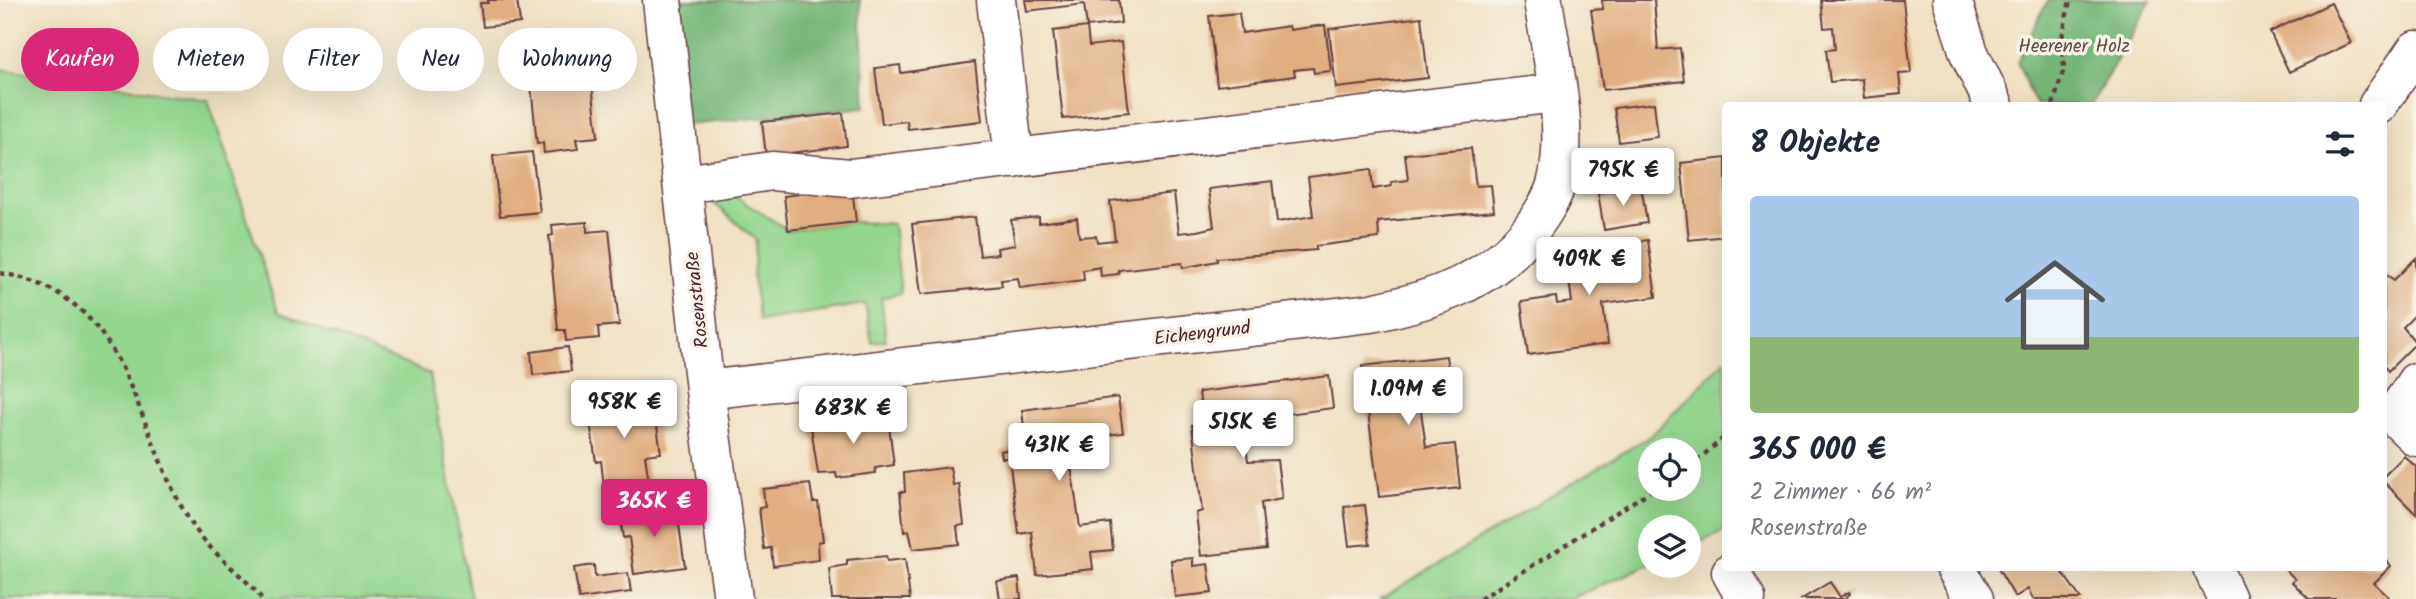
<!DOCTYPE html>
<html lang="de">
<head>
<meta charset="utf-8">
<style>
  body { margin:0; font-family:Kalam,sans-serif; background:#f6f6f7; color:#1f2937; height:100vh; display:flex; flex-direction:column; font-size:26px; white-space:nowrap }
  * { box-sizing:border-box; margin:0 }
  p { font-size:23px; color:#747a83 }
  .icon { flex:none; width:38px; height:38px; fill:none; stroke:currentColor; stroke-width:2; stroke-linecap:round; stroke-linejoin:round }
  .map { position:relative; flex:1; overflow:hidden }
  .sheet { position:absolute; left:1722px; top:102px; width:665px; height:469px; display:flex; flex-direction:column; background:#fff; border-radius:7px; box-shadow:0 7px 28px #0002 }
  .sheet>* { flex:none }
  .hud { position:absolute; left:21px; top:28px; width:665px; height:63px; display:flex; gap:14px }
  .buttons { position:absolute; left:1638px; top:438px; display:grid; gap:14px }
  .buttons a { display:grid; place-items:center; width:63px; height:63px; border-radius:50%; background:#fff; box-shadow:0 7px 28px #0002; font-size:35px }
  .price { position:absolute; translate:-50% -60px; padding:0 16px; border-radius:7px; background:#fff; color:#222; font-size:23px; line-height:46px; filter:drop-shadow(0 2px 4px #0008) }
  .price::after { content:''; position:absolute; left:50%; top:42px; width:21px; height:16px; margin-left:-10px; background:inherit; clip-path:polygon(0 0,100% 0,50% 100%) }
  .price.selected { background:#db2777; color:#fff }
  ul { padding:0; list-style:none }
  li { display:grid; align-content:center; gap:14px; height:371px; padding:0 28px }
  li+li { border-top:2px solid #e0e1e3 }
  li span { display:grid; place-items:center; height:217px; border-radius:7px; color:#555 }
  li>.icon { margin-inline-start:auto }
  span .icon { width:126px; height:126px; fill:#fffc; stroke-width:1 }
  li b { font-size:30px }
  h2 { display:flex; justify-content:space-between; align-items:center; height:84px; padding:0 28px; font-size:30px }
  .chip { padding:0 24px; border-radius:32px; background:#fff; box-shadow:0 7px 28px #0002; font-size:24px; line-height:63px }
  .chip.selected { background:#db2777; color:#fff }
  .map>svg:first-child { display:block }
  .green { fill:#92d58d; stroke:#6e7a5c; stroke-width:2; fill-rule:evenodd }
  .forest { fill:#75b678; stroke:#606a52; stroke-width:2 }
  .building { fill:#e0ae7f }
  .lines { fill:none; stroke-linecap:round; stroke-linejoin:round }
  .street-casing { stroke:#633c42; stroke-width:41 }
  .path { stroke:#633c42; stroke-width:4.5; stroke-dasharray:5 5; stroke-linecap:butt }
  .street { stroke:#fff; stroke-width:38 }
  .labels { text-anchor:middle; stroke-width:7; stroke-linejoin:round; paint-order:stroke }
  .park-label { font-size:19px; fill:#5c4c44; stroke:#f7f3e8 }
  .street-label { font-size:19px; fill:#4a1f2b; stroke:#f7f3e8 }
</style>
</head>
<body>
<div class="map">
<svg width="2416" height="599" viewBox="0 0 2416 599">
  <rect width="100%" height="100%" fill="#f7f3e8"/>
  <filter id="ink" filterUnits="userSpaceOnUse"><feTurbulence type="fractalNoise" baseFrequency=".0143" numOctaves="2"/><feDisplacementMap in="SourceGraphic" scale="14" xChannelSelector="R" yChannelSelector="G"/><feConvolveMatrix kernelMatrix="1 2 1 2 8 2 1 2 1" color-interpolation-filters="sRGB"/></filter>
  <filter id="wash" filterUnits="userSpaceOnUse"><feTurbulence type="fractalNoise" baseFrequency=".00686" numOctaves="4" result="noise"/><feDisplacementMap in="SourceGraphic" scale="28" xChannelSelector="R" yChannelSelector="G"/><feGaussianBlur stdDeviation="1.57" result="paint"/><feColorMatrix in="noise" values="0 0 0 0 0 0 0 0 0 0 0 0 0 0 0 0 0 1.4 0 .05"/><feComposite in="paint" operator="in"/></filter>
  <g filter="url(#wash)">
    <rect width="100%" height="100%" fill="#f0e1c4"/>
    <g class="green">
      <polygon points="0,69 208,100 278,312 430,374 471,599 0,599"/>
      <polygon points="720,187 788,230 856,222 893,224 901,293 881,298 886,340 872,342 865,304 759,321 753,279 756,240 699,190"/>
      <path d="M1725,360V531L1689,547V527H1650V564L1570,599H1380L1652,435ZM1650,450H1689V488H1650Z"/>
    </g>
    <g class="forest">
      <polygon points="662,0 860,0 865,107 677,126"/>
      <polygon points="2048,0 2151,0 2091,105 2036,105 2017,62"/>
    </g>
    <g id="blocks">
      <g class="building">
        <polygon points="488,0 517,0 520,23 483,27 480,3 488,3"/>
        <polygon points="1025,0 1119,0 1121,23 1087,27 1084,4 1027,11"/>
        <polygon points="1602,0 1654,0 1658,50 1680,48 1684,81 1603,90 1591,10 1603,9"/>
        <polygon points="1821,0 1903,0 1911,73 1899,74 1901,94 1864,98 1862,79 1830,82 1826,50 1835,49 1833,27 1824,28"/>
        <polygon points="2331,3 2351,43 2289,72 2270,32"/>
        <polygon points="1239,13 1242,33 1289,26 1290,30 1325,25 1331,71 1314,73 1313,68 1294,70 1295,76 1217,86 1209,16"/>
        <polygon points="1421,17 1428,78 1336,88 1329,29"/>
        <polygon points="1087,27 1089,46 1121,42 1129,112 1063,119 1053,31"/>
        <polygon points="564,32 565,42 587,40 598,137 576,139 578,149 544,153 543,143 537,144 527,46 530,45 529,36"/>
        <polygon points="975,62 982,121 908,129 907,121 882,124 875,68 900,65 901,73"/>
        <polygon points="1654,103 1658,137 1619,142 1614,108"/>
        <polygon points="843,113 847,146 766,156 762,122"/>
        <polygon points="1471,148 1476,186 1491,185 1494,211 1378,222 1379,238 1316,246 1316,250 1217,258 1217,261 1183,268 1182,263 1118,270 1119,274 1101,276 1100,267 1083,270 1084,280 1020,288 1018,278 1001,280 1002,286 921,294 912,224 975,217 980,256 998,254 997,248 1015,245 1011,220 1039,217 1039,223 1077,218 1079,237 1096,236 1097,242 1115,240 1110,201 1174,193 1179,233 1197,231 1214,227 1209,189 1272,181 1277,222 1313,216 1308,177 1371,169 1373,189 1392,186 1391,182 1408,180 1405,154"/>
        <polygon points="532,152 540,212 500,216 493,156"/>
        <polygon points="1726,158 1726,236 1689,240 1681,163"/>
        <polygon points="1641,185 1647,223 1604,230 1598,193"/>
        <polygon points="852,187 856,222 788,230 784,196"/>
        <polygon points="587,222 587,232 609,230 619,325 598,327 599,338 566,341 565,330 558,330 549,236 553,235 552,225"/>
        <polygon points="1648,240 1656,297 1603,304 1608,344 1528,355 1521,302 1556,297 1557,304 1572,302 1565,251"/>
        <polygon points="2416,258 2416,314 2403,327 2416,343 2388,371 2384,366 2384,273 2394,280"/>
        <polygon points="568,347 571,371 533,375 531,352"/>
        <polygon points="1446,356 1452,400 1420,404 1426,447 1455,444 1460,488 1379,497 1362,366"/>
        <polygon points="1329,376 1333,408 1243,420 1248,461 1277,460 1282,499 1261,503 1266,549 1201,556 1196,513 1202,511 1192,425 1203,424 1199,392"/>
        <polygon points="619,387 627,393 634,392 635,395 652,393 661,453 645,455 650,490 605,495 601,461 596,462 587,402 606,400 605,396 612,395"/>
        <polygon points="1118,397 1123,433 1067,440 1080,527 1110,523 1113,550 1091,552 1093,569 1037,575 1032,532 1019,534 1009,458 1002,458 1001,451 1026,445 1022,410"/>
        <polygon points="870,414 870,421 888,418 894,465 875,468 876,473 837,478 836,473 818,474 811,427 830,426 829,419"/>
        <polygon points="2404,456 2416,467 2416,514 2384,482 2384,476"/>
        <polygon points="950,467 953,485 959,484 964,525 957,526 959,544 913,549 909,531 904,532 900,492 905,492 904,473"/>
        <polygon points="810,484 813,502 818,502 823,541 818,542 819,560 773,566 771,548 764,549 759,508 765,507 763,489"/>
        <polygon points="676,504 685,567 634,574 629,537 623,538 620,518 626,516 625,511"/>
        <polygon points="1365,505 1370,544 1349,546 1344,507"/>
        <polygon points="886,556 887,561 905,559 910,599 832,599 829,568 847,565 847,560"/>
        <polygon points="2384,557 2391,566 2374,583 2391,599 2309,599 2292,582 2295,579 2283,567 2384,567"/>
        <polygon points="1193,558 1193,566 1208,564 1212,593 1175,597 1171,560"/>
        <polygon points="594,565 595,577 628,573 631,592 579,599 574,568"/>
        <polygon points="1997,567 2064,567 2060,569 2081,599 2033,599 2028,589 2015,597"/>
        <polygon points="1019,578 1021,599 1000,599 997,581"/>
        <polygon points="1830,582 1840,597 1849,592 1850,594 1844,599 1802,599"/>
      </g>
    </g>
  </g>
  <g filter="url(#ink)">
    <use href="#blocks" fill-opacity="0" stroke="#633c42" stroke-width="2"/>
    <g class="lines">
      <defs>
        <g id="street">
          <polyline points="662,0 705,390 733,599"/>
          <polyline points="996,0 1014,159"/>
          <polyline points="1952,0 1969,53 1994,105"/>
          <polyline points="2378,105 2416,50"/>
          <polyline points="684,184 772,171 850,178 1556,93"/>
          <polyline points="2416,382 2394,416 2416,437"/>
          <path d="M705,390L1371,313C1433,300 1488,283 1529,232C1540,217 1553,199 1557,181C1570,124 1551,57 1543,0"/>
          <polyline points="1955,567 1974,599"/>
          <polyline points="2212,567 2227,599"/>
          <polyline points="1731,572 1746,599"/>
        </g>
      </defs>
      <use href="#street" class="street-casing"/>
      <g class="path">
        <polyline points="2053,105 2064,68 2062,38 2070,0"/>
        <path d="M0,273C138,295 131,437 196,530C214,556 243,574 262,599"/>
        <polyline points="1689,467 1726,436"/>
        <polyline points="1480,599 1655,488"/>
      </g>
      <use href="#street" class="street"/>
    </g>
  </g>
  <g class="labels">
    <g class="park-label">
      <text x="2074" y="52">Heerener Holz</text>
    </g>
    <g class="street-label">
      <text transform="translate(696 300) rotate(-96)" y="7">Rosenstraße</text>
      <text transform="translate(1202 332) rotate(-7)" y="7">Eichengrund</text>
    </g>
  </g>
</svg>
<div class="buttons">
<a><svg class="icon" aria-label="locate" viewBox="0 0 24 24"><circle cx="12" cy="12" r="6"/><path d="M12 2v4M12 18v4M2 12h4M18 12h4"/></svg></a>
<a><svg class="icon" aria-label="layers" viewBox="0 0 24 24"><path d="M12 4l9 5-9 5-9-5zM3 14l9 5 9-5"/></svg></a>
</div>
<b class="price" style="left:1623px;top:208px">795K €</b>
<b class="price" style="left:1589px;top:297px">409K €</b>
<b class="price" style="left:1408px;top:427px">1.09M €</b>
<b class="price" style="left:624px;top:440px">958K €</b>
<b class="price" style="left:853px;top:446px">683K €</b>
<b class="price" style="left:1243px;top:460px">515K €</b>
<b class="price" style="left:1059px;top:483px">431K €</b>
<b class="price selected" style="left:654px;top:539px">365K €</b>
<div class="hud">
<a class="chip selected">Kaufen</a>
<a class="chip">Mieten</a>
<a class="chip">Filter</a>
<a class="chip">Neu</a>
<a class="chip">Wohnung</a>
</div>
<section class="sheet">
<h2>8 Objekte<svg class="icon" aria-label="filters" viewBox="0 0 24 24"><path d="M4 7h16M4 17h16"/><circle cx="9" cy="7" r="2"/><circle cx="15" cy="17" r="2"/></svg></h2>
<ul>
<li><span style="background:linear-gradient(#a9c7e8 65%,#8fb573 0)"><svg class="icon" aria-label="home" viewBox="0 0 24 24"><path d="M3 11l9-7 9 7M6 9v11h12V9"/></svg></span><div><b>365 000 €</b><p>2 Zimmer · 66 m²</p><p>Rosenstraße</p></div></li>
</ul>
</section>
</div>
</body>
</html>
